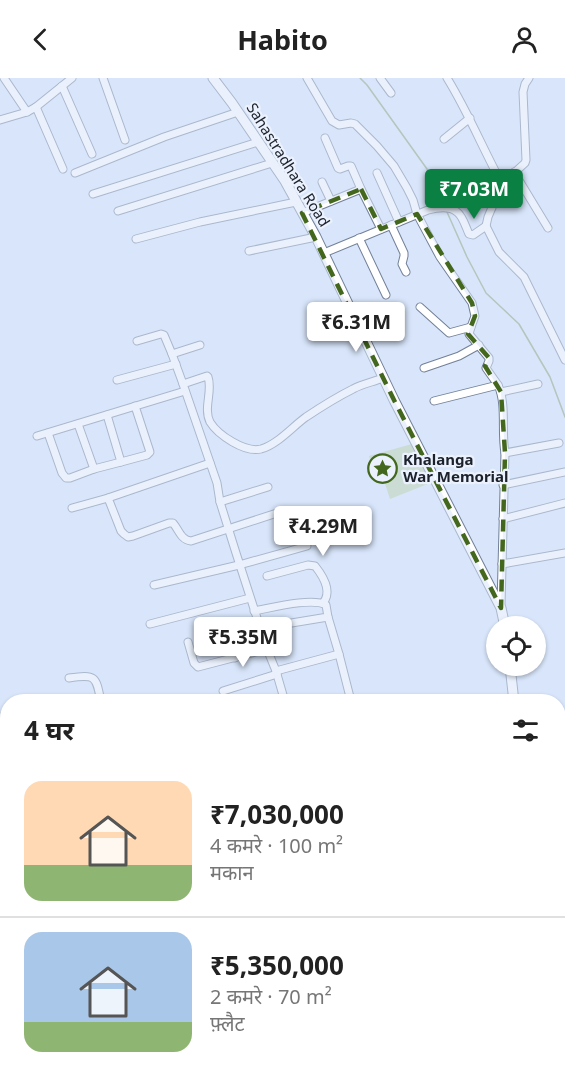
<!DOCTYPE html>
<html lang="hi">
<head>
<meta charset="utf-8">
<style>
  body { margin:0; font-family:"Noto Sans","Noto Sans Devanagari",sans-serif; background:#f6f6f6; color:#222; height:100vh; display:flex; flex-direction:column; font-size:22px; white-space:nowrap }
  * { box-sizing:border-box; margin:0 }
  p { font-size:20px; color:#767676 }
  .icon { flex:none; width:33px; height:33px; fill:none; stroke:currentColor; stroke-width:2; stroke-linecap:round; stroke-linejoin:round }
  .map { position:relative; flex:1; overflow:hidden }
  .side { position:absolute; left:0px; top:616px; width:566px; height:386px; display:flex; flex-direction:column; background:#fff; border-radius:24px 24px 0 0; box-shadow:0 2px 4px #0004 }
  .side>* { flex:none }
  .controls { position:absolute; left:486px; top:538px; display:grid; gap:12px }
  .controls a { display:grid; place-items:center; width:60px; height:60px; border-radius:50%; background:#fff; box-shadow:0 2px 4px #0004; font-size:30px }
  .price { position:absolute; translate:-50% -51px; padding:0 14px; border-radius:6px; background:#fff; color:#222; font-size:20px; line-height:39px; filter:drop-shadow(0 2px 3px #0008) }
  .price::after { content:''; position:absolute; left:50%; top:36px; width:18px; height:14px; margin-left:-9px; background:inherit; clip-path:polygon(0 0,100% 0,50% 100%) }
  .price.active { background:#0b8043; color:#fff }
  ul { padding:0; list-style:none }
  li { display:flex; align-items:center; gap:18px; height:150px; padding:0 24px }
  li+li { border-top:2px solid #e0e0e0 }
  li span { display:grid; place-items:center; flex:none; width:168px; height:120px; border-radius:18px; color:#555 }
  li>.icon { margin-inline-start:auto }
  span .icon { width:72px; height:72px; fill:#fffc; stroke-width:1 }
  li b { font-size:26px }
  h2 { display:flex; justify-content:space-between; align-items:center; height:72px; padding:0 24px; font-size:26px }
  header { display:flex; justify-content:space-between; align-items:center; height:78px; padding:0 24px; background:#fff; font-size:27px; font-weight:700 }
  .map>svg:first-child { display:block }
  .green { fill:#b8d0a5 }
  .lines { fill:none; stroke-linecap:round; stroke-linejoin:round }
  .stream { stroke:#879f73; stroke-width:1.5 }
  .minor-casing { stroke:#728098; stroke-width:9 }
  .major-casing { stroke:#728098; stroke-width:11 }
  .minor { stroke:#fff; stroke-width:7 }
  .major { stroke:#fff; stroke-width:9 }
  .marked { fill:none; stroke:#44671e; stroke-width:4.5; stroke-dasharray:12 8; stroke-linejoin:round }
  .labels { text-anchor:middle; stroke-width:4.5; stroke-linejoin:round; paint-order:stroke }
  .street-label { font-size:15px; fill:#1c212b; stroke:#ebf2fd }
  .poi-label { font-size:15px; font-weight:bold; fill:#1c212b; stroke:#ebf2fd; text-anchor:start }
</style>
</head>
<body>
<header><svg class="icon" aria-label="back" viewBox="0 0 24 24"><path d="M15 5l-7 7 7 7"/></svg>Habito<svg class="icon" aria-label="person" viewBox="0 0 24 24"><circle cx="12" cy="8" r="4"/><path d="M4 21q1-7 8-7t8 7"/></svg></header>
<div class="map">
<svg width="565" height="1001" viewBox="0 0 565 1001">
  <rect width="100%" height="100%" fill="#d8e5fa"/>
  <polygon class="green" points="412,366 430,405 390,421 383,399 376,401 369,378"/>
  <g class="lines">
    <g class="stream">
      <polyline points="360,0 367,7 427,91 444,127"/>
      <polyline points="447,134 467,179 486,215 519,246 550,299 565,339"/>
    </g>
    <defs>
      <g id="minor">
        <polyline points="4,0 27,34"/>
        <polyline points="103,0 125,62"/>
        <polyline points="307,0 332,43 339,47 351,45 355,46 377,68 394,88 407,110 413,122 417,136 440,179 472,225 475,238 471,249 469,256 489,280 489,283 486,290 498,307"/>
        <polyline points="380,0 391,15"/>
        <path d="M447,0C468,34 483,71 502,106"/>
        <polyline points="529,0 525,6 523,14 526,82 525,85 502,106 488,139 486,148 499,174 524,199 565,282"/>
        <polyline points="62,8 92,76"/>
        <polyline points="36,29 63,91"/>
        <polyline points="0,42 27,34 36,29 72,0"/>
        <polyline points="325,60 338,90 340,91 348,88 351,88 361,111"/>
        <polyline points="444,61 470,40"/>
        <polyline points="514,94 548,150"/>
        <polyline points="75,95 164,59 238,34"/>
        <polyline points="377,95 399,144"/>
        <polyline points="322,104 331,123"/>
        <polyline points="93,116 258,64"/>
        <polyline points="118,133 272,85"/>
        <polyline points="302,135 361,111 381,151"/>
        <polyline points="391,147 404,175 404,178 402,186 406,194"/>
        <polyline points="359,160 386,217"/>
        <polyline points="136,161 200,144 296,124"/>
        <polyline points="249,173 316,159"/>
        <path d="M324,175L428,132C436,130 450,128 457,134C463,138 466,150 469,156L473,157L486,148"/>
        <polyline points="420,229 449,255 471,249"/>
        <polyline points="137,263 161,256 164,257 172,276 183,306"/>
        <polyline points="172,276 200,267"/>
        <polyline points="424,290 459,278 479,267"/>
        <polyline points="117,302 176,286"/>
        <polyline points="501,314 538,306"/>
        <path d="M434,323L498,307C507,327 501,353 505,375L501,527"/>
        <polyline points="78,346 94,391"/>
        <polyline points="48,355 62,395 66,400 70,400 94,391 121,384 107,337"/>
        <polyline points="37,358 185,313"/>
        <polyline points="505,375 559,365"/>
        <polyline points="121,384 147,377 150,374 135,328"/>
        <path d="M210,385L108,420L121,453L124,456L128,459L133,458L169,445H173C179,452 181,462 191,463L280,434"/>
        <polyline points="503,407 565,394"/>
        <polyline points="220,424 268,409"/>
        <polyline points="72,430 108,420"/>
        <polyline points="503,441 565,425"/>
        <polyline points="502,486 565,475"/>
        <path d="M267,498L308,487L315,488C323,498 333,513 323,525"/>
        <polyline points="154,507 239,487 307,468"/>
        <path d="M254,533C271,530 312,519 326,527L328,539L261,550"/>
        <polyline points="150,546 250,520"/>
        <polyline points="226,549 235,580"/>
        <polyline points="188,564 194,585 198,589 267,571"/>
        <polyline points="339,576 351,623 344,624"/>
        <polyline points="276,593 339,576 328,539"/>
        <path d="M69,600C96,596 96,598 101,624"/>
        <polyline points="223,613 277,596"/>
        <path d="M285,624L276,593L267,571L236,475L220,424L217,405L183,306L207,298L208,299C213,313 203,330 210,344C218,357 245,375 261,371C278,366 292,349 306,339C321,329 337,319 353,311C362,306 373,304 383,300"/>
        <polyline points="0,639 8,652"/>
        <polyline points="558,700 565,698"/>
        <polyline points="0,776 3,789"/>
        <polyline points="558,783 565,795"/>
        <polyline points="0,817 8,815"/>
        <polyline points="0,925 8,924"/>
        <polyline points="168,994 175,1001"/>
        <polyline points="47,1001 67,994"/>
        <polyline points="148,1001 164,994"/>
        <polyline points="191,1001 215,994"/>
      </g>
      <g id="major">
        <polyline points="213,0 232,25 285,103 316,159 394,322 501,530 505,549"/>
        <polyline points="510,588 514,624"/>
        <polyline points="454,994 456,1001"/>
      </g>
    </defs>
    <use href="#minor" class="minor-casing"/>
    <use href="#major" class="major-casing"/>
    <use href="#minor" class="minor"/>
    <use href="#major" class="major"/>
  </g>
  <path d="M0 0H565V1001H0ZM361,111L381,151L417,136L472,225L475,238L468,256L489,280L485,288L501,314L505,375L501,530L394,322L302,135Z" fill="#d8e5fa" fill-opacity=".55" fill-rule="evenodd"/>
  <path class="marked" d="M361,111L381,151L417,136L472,225L475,238L468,256L489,280L485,288L501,314L505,375L501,530L394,322L302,135Z"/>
  <defs>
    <symbol id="sight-ring" viewBox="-11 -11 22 22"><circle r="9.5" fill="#ebf2fd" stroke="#44671e" stroke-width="1.5"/><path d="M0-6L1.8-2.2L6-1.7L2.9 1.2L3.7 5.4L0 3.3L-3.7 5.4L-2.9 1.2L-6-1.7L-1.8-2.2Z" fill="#44671e"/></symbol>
  </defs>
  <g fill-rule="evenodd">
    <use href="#sight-ring" x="366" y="374" width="33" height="33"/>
  </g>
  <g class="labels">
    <g class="street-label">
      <text transform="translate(288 87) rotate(58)" y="5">Sahastradhara Road</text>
    </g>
    <g class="poi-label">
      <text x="403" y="387">Khalanga<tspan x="403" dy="17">War Memorial</tspan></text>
    </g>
  </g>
</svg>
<div class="controls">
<a><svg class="icon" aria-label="locate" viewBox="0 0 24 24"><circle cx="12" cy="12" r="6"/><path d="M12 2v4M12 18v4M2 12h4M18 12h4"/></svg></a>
</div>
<b class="price active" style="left:474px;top:142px">₹7.03M</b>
<b class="price" style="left:356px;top:275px">₹6.31M</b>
<b class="price" style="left:323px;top:479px">₹4.29M</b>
<b class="price" style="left:243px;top:590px">₹5.35M</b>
<section class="side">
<h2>4 घर<svg class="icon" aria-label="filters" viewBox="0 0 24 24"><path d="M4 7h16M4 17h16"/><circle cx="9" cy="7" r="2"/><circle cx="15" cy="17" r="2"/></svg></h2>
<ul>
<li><span style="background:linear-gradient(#ffd9b3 70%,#8fb573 0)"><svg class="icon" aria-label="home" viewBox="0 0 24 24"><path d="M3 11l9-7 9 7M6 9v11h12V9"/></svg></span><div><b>₹7,030,000</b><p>4 कमरे · 100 m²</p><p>मकान</p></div></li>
<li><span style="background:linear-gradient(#a9c7e8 75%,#8fb573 0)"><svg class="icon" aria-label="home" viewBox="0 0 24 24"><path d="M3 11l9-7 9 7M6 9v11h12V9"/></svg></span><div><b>₹5,350,000</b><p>2 कमरे · 70 m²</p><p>फ़्लैट</p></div></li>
</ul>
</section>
</div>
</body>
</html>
